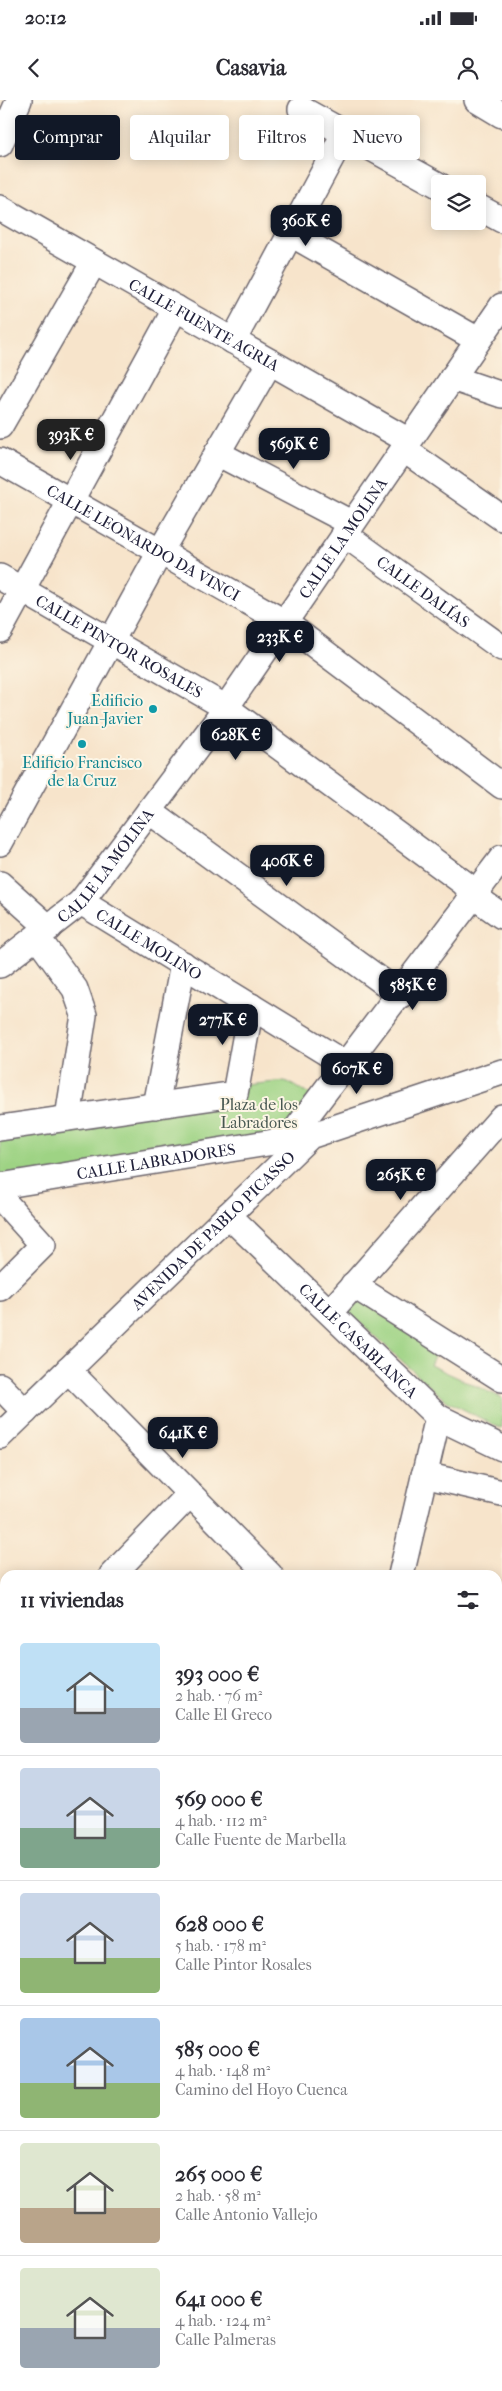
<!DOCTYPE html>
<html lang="es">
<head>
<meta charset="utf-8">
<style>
  body { margin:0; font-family:"IM FELL French Canon",serif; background:#f7f7f7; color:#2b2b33; height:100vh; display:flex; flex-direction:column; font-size:19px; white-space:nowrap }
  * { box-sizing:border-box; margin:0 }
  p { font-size:16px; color:#7c7c81 }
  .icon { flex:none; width:28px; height:28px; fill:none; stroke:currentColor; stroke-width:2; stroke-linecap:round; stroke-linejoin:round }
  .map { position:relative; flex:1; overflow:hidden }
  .side { position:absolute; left:0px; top:1470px; width:502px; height:821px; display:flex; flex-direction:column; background:#fff; border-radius:15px 15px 0 0; box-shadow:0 2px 12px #0003 }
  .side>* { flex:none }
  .hud { position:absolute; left:15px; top:15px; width:472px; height:45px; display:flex; gap:10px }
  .buttons { position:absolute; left:431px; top:75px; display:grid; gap:10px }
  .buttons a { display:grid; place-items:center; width:55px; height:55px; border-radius:5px; background:#fff; box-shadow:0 2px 12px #0003; font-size:25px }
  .price { position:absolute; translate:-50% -42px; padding:0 11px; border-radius:10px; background:#111827; color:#fff; font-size:16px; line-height:32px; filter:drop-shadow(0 1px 2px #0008) }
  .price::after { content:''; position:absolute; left:50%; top:30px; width:15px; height:11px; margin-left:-8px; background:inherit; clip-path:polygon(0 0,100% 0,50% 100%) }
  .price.selected { background:#222; color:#fff }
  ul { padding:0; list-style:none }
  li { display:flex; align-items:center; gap:15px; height:125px; padding:0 20px }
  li+li { border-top:1px solid #e1e1e2 }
  li span { display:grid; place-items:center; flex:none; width:140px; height:100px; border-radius:5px; color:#555 }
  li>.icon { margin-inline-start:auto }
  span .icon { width:60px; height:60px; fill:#fffc; stroke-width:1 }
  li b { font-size:21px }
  h2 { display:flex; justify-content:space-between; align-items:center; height:60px; padding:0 20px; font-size:21px }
  .chip { padding:0 18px; border-radius:5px; background:#fff; box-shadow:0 2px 12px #0003; font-size:18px; line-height:45px }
  .chip.selected { background:#111827; color:#fff }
  .status { display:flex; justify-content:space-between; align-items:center; height:35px; padding:0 25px; background:#fff; direction:ltr }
  .status svg { height:14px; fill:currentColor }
  header { display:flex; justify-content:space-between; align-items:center; height:65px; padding:0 20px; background:#fff; font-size:22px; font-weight:700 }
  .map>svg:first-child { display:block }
  .green { fill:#9ed384; stroke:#607a60 }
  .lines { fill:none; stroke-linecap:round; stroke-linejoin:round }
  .minor-casing { stroke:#6d666d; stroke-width:28 }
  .minor { stroke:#fff; stroke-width:25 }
  .culture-dot { fill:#0f9aa8; stroke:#fcf5e5; stroke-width:2 }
  .labels { text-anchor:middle; stroke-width:4; stroke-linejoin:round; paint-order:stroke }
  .street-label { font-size:16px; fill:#22223b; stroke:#fcf5e5 }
  .culture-label { font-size:16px; fill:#0d838f; stroke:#fcf5e5; text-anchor:end }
  .park-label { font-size:16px; fill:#475751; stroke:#fcf5e5 }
</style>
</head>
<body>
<div class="status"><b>20:12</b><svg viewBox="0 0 49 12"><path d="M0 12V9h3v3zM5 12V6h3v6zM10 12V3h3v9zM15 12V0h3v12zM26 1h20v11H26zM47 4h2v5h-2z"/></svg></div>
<header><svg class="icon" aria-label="back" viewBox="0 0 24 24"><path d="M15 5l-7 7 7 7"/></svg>Casavia<svg class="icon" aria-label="person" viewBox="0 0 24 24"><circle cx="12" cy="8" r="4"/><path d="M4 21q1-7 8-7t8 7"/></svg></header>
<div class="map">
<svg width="502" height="2291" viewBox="0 0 502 2291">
  <rect width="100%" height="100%" fill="#fcf5e5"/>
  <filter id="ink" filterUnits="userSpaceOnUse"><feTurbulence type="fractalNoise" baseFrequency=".02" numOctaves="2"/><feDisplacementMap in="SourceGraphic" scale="10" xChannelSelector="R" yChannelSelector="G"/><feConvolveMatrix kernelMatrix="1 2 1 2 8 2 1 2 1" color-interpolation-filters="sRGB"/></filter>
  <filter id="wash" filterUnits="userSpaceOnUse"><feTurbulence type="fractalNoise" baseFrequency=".0096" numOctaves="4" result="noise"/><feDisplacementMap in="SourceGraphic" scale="20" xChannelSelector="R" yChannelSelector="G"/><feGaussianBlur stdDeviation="1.12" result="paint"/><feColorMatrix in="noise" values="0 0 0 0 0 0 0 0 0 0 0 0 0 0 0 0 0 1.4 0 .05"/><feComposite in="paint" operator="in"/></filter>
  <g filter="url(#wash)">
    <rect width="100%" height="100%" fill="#f7e4cb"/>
    <g class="green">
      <polygon points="285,981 319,999 289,1039 0,1086 0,1028 236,986"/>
      <polygon points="355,1196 436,1252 430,1265 502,1298 502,1329 445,1300 345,1209"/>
    </g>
  </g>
  <g filter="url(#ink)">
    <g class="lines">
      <defs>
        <g id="minor">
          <polyline points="477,0 502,15"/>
          <polyline points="301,9 440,86"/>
          <polyline points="0,44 19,0"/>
          <polyline points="478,107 502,120"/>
          <path id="s1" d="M0,108L409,341"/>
          <polyline points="291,134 478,240"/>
          <polyline points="233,241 344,34"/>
          <polyline points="452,278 502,295"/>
          <polyline points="0,326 94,162"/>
          <polyline points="403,349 502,418"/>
          <polyline points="217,353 351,423"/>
          <path id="s2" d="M0,361L284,522L502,686"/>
          <path id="s3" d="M344,434L502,548"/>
          <path id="s4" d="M0,477L225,607L464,783L475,797L502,816"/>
          <polyline points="0,530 176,208"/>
          <polyline points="149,711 401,895"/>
          <polyline points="0,743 160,452 270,262"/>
          <polyline points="0,784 49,828"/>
          <path id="s5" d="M81,802L345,964"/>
          <polyline points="37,837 75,889 84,915 68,1018"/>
          <path id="s6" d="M0,865L81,802L216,622L502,206"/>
          <polyline points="156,1006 183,864"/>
          <polyline points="0,1028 235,994 251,906"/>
          <polyline points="289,1039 502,758"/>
          <path id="s7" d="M0,1086L305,1037"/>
          <polyline points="0,1097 43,1145 0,1188"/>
          <path id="s8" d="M228,1115L438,1317L502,1348"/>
          <polyline points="353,1185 502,1279"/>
          <polyline points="330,1212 502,1017"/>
          <polyline points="68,1270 270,1475"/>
          <polyline points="0,1286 25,1312"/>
          <path id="s9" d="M0,1336L310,1036L502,972"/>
          <polyline points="424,1375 502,1393"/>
          <polyline points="112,1475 190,1394"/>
          <polyline points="401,1475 438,1317"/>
          <polyline points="0,1523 5,1527"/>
          <polyline points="0,1592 5,1587"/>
          <polyline points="498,1624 502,1625"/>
          <polyline points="498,1849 502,1850"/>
          <polyline points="0,1870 5,1850"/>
          <polyline points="0,1892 5,1894"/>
          <polyline points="498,2019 502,2020"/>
          <polyline points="0,2032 5,2033"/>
          <polyline points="0,2161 5,2162"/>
          <polyline points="498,2164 502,2166"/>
          <polyline points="0,2264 5,2265"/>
          <polyline points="90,2286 109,2291"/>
          <polyline points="214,2291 216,2286"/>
        </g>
      </defs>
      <use href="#minor" class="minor-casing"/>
      <use href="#minor" class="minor"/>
    </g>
  </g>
  <g class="culture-dot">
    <circle cx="153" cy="609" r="5"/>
    <circle cx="82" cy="644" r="5"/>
  </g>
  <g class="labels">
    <g class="street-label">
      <text dy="6" stroke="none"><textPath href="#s1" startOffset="235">CALLE FUENTE AGRIA</textPath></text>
      <text dy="6" stroke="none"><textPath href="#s6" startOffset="551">CALLE LA MOLINA</textPath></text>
      <text dy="6" stroke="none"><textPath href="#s2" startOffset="165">CALLE LEONARDO DA VINCI</textPath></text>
      <text dy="6" stroke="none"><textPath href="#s3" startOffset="98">CALLE DALÍAS</textPath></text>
      <text dy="6" stroke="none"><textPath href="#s4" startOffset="138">CALLE PINTOR ROSALES</textPath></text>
      <text dy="6" stroke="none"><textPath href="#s6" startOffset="146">CALLE LA MOLINA</textPath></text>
      <text dy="6" stroke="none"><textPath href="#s5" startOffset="80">CALLE MOLINO</textPath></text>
      <text dy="6" stroke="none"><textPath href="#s7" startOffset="158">CALLE LABRADORES</textPath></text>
      <text dy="6" stroke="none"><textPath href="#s9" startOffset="296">AVENIDA DE PABLO PICASSO</textPath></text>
      <text dy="6" stroke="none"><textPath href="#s8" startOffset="181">CALLE CASABLANCA</textPath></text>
    </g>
    <g class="culture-label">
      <text x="143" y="606">Edificio<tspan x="143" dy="18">Juan-Javier</tspan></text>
      <text x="82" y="668" text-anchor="middle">Edificio Francisco<tspan x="82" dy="18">de la Cruz</tspan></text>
    </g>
    <g class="park-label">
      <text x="259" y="1010">Plaza de los<tspan x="259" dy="18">Labradores</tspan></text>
    </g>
  </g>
</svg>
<div class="buttons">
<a><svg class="icon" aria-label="layers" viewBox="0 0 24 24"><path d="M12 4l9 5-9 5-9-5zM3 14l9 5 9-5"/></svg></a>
</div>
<b class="price" style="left:306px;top:147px">360K €</b>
<b class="price selected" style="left:71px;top:361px">393K €</b>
<b class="price" style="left:294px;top:370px">569K €</b>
<b class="price" style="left:280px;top:563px">233K €</b>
<b class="price" style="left:236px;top:661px">628K €</b>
<b class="price" style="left:287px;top:787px">406K €</b>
<b class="price" style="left:413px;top:911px">585K €</b>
<b class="price" style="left:223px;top:946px">277K €</b>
<b class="price" style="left:357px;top:995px">607K €</b>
<b class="price" style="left:401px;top:1101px">265K €</b>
<b class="price" style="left:183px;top:1359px">641K €</b>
<div class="hud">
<a class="chip selected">Comprar</a>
<a class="chip">Alquilar</a>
<a class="chip">Filtros</a>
<a class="chip">Nuevo</a>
</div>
<section class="side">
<h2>11 viviendas<svg class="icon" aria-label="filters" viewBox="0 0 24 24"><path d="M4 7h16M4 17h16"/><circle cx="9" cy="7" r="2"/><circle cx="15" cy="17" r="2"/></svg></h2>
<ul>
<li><span style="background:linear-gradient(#bfe0f5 65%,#9aa5b1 0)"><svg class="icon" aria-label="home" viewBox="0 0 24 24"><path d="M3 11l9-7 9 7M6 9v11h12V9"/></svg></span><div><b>393 000 €</b><p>2 hab. · 76 m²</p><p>Calle El Greco</p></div></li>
<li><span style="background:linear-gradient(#c9d6e8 60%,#7fa58c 0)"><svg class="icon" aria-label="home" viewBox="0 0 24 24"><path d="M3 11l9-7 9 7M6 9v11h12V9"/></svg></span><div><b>569 000 €</b><p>4 hab. · 112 m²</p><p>Calle Fuente de Marbella</p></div></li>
<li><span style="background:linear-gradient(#c9d6e8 65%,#8fb573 0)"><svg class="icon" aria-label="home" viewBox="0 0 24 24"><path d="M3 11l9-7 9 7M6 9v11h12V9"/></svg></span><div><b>628 000 €</b><p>5 hab. · 178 m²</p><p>Calle Pintor Rosales</p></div></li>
<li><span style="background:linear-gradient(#a9c7e8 65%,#8fb573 0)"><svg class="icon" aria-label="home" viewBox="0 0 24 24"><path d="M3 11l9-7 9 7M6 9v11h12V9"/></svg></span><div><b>585 000 €</b><p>4 hab. · 148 m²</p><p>Camino del Hoyo Cuenca</p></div></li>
<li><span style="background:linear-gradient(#dfe7d0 65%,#b9a48a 0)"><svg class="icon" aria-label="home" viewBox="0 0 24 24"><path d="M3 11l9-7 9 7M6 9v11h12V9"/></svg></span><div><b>265 000 €</b><p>2 hab. · 58 m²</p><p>Calle Antonio Vallejo</p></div></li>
<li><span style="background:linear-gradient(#dfe7d0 60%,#9aa5b1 0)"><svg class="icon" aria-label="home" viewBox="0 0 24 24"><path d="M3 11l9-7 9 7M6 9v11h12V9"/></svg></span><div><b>641 000 €</b><p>4 hab. · 124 m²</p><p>Calle Palmeras</p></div></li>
</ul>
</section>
</div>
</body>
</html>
